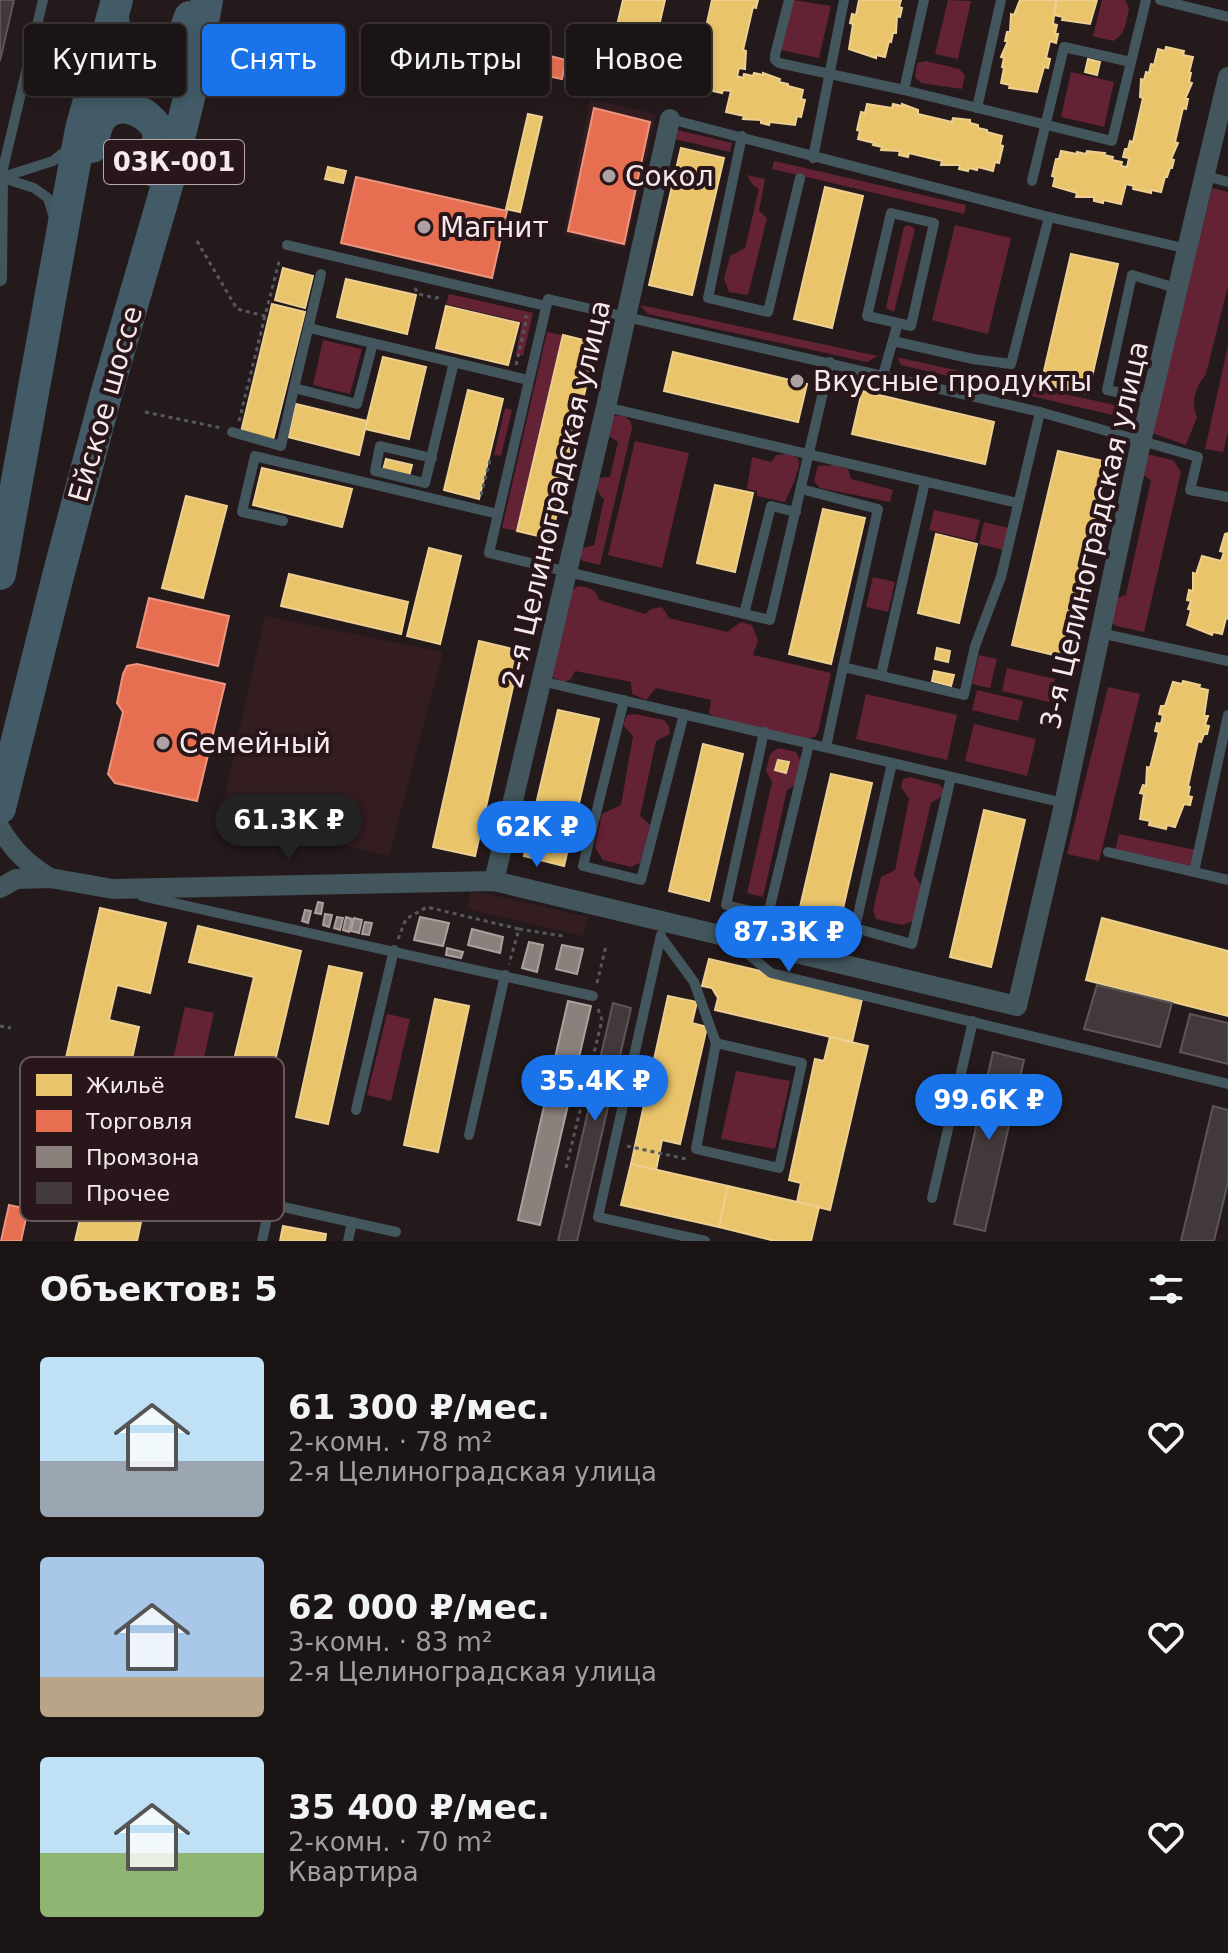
<!DOCTYPE html>
<html lang="ru">
<head>
<meta charset="utf-8">
<style>
  body { margin:0; font-family:"DejaVu Sans",sans-serif; background:#282122; color:#f1f3f6; height:100vh; display:flex; flex-direction:column; font-size:30px; white-space:nowrap }
  * { box-sizing:border-box; margin:0 }
  p { font-size:26px; color:#a09ea0 }
  .icon { flex:none; width:44px; height:44px; fill:none; stroke:currentColor; stroke-width:2; stroke-linecap:round; stroke-linejoin:round }
  .map { position:relative; height:1241px; overflow:hidden }
  .sheet { display:flex; flex-direction:column; background:#1b1415; flex:1 }
  .sheet>* { flex:none }
  .banner { position:absolute; left:24px; top:24px; width:800px; height:72px; display:flex; gap:16px }
  .price { position:absolute; translate:-50% -68px; padding:0 18px; border-radius:28px; background:#1a73e8; color:#fff; font-size:26px; line-height:52px; filter:drop-shadow(0 2px 4px #0008) }
  .price::after { content:''; position:absolute; left:50%; top:48px; width:24px; height:18px; margin-left:-12px; background:inherit; clip-path:polygon(0 0,100% 0,50% 100%) }
  .price.on { background:#222; color:#fff }
  ul { padding:0; list-style:none }
  li { display:flex; align-items:center; gap:24px; height:200px; padding:0 40px }
  li span { display:grid; place-items:center; flex:none; width:224px; height:160px; border-radius:8px; color:#555 }
  li>.icon { margin-inline-start:auto }
  span .icon { width:96px; height:96px; fill:#fffc; stroke-width:1 }
  li b { font-size:34px }
  h2 { display:flex; justify-content:space-between; align-items:center; height:96px; padding:0 40px; font-size:34px }
  .chip { padding:0 28px; border-radius:8px; background:#1b1415; box-shadow:0 4px 12px #0003,0 0 0 2px #393334; font-size:28px; line-height:72px }
  .chip.on { background:#1a73e8; color:#fff }
  .map>svg:first-child { display:block }
  .built { fill:#331d21 }
  .green { fill:#642235 }
  .homes { fill:#e9c46a; stroke:#edcf91; stroke-width:2 }
  .shops { fill:#e76f51; stroke:#ec947f; stroke-width:2 }
  .industry { fill:#8a817c; stroke:#aaa09d; stroke-width:2 }
  .building { fill:#42393a; stroke:#5e5557; stroke-width:2 }
  .lines { fill:none; stroke-linecap:round; stroke-linejoin:round }
  .path { stroke:#54595d; stroke-width:3; stroke-dasharray:4 4; stroke-linecap:butt }
  .service { stroke:#43555d; stroke-width:10 }
  .pedestrian { stroke:#43555d; stroke-width:14 }
  .minor { stroke:#43555d; stroke-width:20 }
  .primary { stroke:#425b66; stroke-width:32 }
  .poi-dot { fill:#aca1a3; stroke:#28161a; stroke-width:3 }
  .labels { text-anchor:middle; stroke-width:8; stroke-linejoin:round; paint-order:stroke }
  .shield { fill:#28161a; stroke:#b8aaac; stroke-width:2 }
  .shield-label { font-size:26px; font-weight:bold; fill:#f6e9eb }
  .poi-label { font-size:28px; fill:#f6e9eb; stroke:#28161a; text-anchor:start }
  .street-label { font-size:28px; fill:#f6e9eb; stroke:#28161a }
  .key { fill:#28161a; stroke:#665559; stroke-width:2 }
  .key-label { font-size:22px; fill:#f6e9eb }
</style>
</head>
<body>
<div class="map">
<svg width="1228" height="1241" viewBox="0 0 1228 1241">
  <rect width="100%" height="100%" fill="#241a1c"/>
  <g class="built">
    <polygon points="590,99 656,114 626,249 564,234"/>
    <polygon points="265,616 443,652 389,856 220,816"/>
    <polygon points="471,890 588,917 583,936 467,909"/>
  </g>
  <g class="green">
    <polygon points="793,0 831,6 819,58 781,50"/>
    <polygon points="948,0 971,1 958,59 935,54"/>
    <path d="M1102,0H1125L1129,8C1126,22 1126,34 1113,41L1093,36Z"/>
    <polygon points="926,61 959,69 965,75 962,89 921,83 915,77 917,63"/>
    <polygon points="1071,72 1114,82 1104,127 1061,117"/>
    <polygon points="677,130 732,143 730,152 675,139"/>
    <polygon points="774,161 966,205 964,214 772,169"/>
    <polygon points="747,175 765,179 759,211 767,218 748,295 729,292 724,279 730,256 745,248 759,189 752,184"/>
    <path d="M1212,188L1228,192V286L1206,374C1196,386 1190,403 1197,417L1186,445L1152,433Z"/>
    <polygon points="908,225 915,229 894,312 886,308 904,227"/>
    <polygon points="955,225 1011,238 988,334 932,320"/>
    <polygon points="449,294 533,313 523,356 516,354 522,322 446,304"/>
    <polygon points="640,305 878,356 867,362 648,314"/>
    <polygon points="547,332 563,335 517,531 502,528"/>
    <polygon points="323,340 362,349 350,394 313,385"/>
    <polygon points="1228,346 1228,432 1223,452 1205,449"/>
    <polygon points="897,357 896,357 1119,406 1116,416 901,365"/>
    <polygon points="505,408 512,410 501,456 494,455"/>
    <path d="M618,415C626,417 632,419 632,428L600,565L583,561L578,555L579,549L594,545L595,541L604,499C597,492 596,488 598,478L610,477L618,442L609,436L611,417Z"/>
    <polygon points="635,441 689,453 662,568 608,555"/>
    <polygon points="788,454 798,458 799,466 794,482 785,502 757,496 757,491 747,489 752,457 771,462 777,455"/>
    <polygon points="1146,454 1173,460 1181,472 1144,632 1116,626 1108,619 1112,600 1126,595 1151,480 1140,473"/>
    <polygon points="834,465 848,469 851,479 893,490 890,502 820,488 814,481 818,466"/>
    <polygon points="934,510 980,520 975,541 929,530"/>
    <polygon points="984,522 1008,528 1003,550 979,544"/>
    <polygon points="873,577 895,582 888,612 866,607"/>
    <path d="M578,586C589,587 596,589 599,600L645,614L651,609L662,607L669,618L727,632L741,622L752,625L758,640L753,655L831,673L818,732L815,737L807,739L717,719L709,713L711,700L656,688L646,700L632,694L631,682L575,671L571,679L565,682L554,678L551,673L569,593Z"/>
    <polygon points="979,655 997,659 990,688 972,684"/>
    <polygon points="1007,668 1055,679 1049,702 1002,691"/>
    <polygon points="1108,687 1140,694 1099,861 1067,854"/>
    <polygon points="977,690 1023,701 1018,721 972,710"/>
    <polygon points="866,694 957,715 947,760 856,739"/>
    <polygon points="635,714 664,720 669,726 670,734 656,741 640,816 650,825 640,863 631,867 603,860 595,847 602,814 621,805 633,736 623,725 627,715"/>
    <polygon points="974,724 1036,739 1027,776 965,761"/>
    <polygon points="778,748 796,752 801,762 795,785 787,790 763,897 747,893 772,782 766,771 770,754"/>
    <polygon points="910,777 940,785 944,790 942,796 931,803 914,875 922,887 913,921 902,925 876,919 873,910 881,877 895,870 909,799 901,787 903,779"/>
    <polygon points="1119,834 1196,850 1193,869 1115,852"/>
    <polygon points="185,1007 214,1013 199,1079 170,1072"/>
    <polygon points="387,1014 410,1019 391,1101 367,1095"/>
    <polygon points="736,1071 790,1081 775,1149 721,1139"/>
  </g>
  <g class="homes">
    <polygon points="623,0 665,0 643,94 603,85"/>
    <polygon points="712,0 758,0 756,8 753,7 743,50 746,51 745,69 739,68 737,76 743,78 744,74 753,76 754,73 763,75 763,73 780,79 779,82 788,84 788,86 803,90 801,99 805,100 801,117 797,116 795,125 770,122 769,125 761,123 761,120 743,119 744,116 726,112 731,91 723,90 722,93 704,89 705,86 695,83 699,68 696,68 699,58 696,57 698,49 701,50 702,32 705,32"/>
    <polygon points="859,0 901,0 899,7 902,8 900,17 897,16 896,33 893,33 891,42 889,41 885,57 876,55 876,58 849,49 853,24 850,23 852,14 856,15"/>
    <polygon points="1020,0 1056,0 1053,24 1057,25 1055,34 1058,34 1056,43 1050,41 1046,58 1050,59 1048,68 1044,67 1037,92 1009,88 1010,85 1001,83 1004,68 1002,67 1004,58 1001,57 1008,41 1005,41 1007,32 1010,32 1011,14 1014,15"/>
    <polygon points="1057,0 1097,0 1090,24 1062,20 1063,17 1054,15"/>
    <polygon points="1166,47 1184,51 1183,55 1193,57 1189,73 1191,73 1189,82 1192,83 1185,99 1188,99 1186,109 1183,108 1175,142 1178,143 1171,159 1174,160 1172,168 1170,168 1167,177 1165,177 1161,192 1151,190 1151,193 1133,189 1134,186 1126,184 1121,204 1103,200 1103,203 1094,201 1094,197 1076,197 1077,193 1053,186 1055,177 1052,176 1056,159 1059,159 1061,151 1077,154 1077,152 1086,154 1087,151 1105,153 1104,155 1113,157 1112,160 1122,162 1121,166 1127,167 1129,158 1123,157 1125,149 1128,149 1130,141 1133,142 1143,98 1140,97 1141,79 1144,80 1146,72 1149,73 1151,64 1154,65 1158,49 1165,51"/>
    <polygon points="1088,59 1100,62 1097,75 1085,72"/>
    <polygon points="867,104 892,108 893,104 902,106 902,104 918,110 918,114 952,122 953,118 970,120 970,123 978,125 978,128 987,130 987,132 1002,136 1000,145 1003,146 999,163 995,162 993,171 978,167 977,170 969,168 968,171 959,169 960,165 941,165 942,161 909,153 908,157 899,155 900,151 881,150 882,147 873,145 874,143 858,139 860,131 857,130 861,112 865,113"/>
    <polygon points="528,114 542,117 520,212 506,209"/>
    <polygon points="681,148 724,158 692,295 649,285"/>
    <polygon points="328,167 346,171 343,183 325,179"/>
    <polygon points="825,187 863,196 832,328 794,319"/>
    <polygon points="1071,254 1118,264 1088,394 1041,384"/>
    <polygon points="283,268 313,276 305,308 275,300"/>
    <polygon points="346,279 416,295 407,334 337,317"/>
    <polygon points="272,304 305,312 273,440 241,432"/>
    <polygon points="446,306 519,323 508,365 436,348"/>
    <polygon points="563,335 596,343 551,539 517,531"/>
    <polygon points="673,352 807,384 798,422 664,391"/>
    <polygon points="383,357 426,367 409,439 365,429"/>
    <polygon points="468,390 503,399 479,499 444,490"/>
    <polygon points="862,391 994,422 985,464 852,434"/>
    <polygon points="296,404 367,421 359,455 288,437"/>
    <polygon points="1058,451 1108,462 1062,657 1012,645"/>
    <polygon points="386,459 412,465 409,476 383,470"/>
    <polygon points="262,468 352,489 342,527 253,505"/>
    <polygon points="715,485 753,493 735,572 697,563"/>
    <polygon points="186,496 227,506 203,598 162,588"/>
    <polygon points="823,509 865,518 831,664 789,654"/>
    <polygon points="1228,533 1228,619 1226,618 1222,634 1213,632 1212,635 1187,625 1191,610 1188,609 1191,601 1187,600 1189,590 1193,591 1193,573 1196,574 1202,556 1221,561 1224,552 1220,551 1225,534"/>
    <polygon points="936,534 977,544 959,623 918,613"/>
    <polygon points="429,548 461,556 440,644 407,636"/>
    <polygon points="289,574 408,602 401,634 281,606"/>
    <polygon points="479,641 521,651 475,856 433,847"/>
    <polygon points="937,648 950,651 948,662 935,659"/>
    <polygon points="934,671 954,675 951,686 932,681"/>
    <polygon points="1183,681 1200,685 1199,688 1208,690 1204,716 1208,716 1205,725 1209,726 1207,734 1204,734 1201,742 1198,741 1188,786 1190,787 1188,796 1192,797 1190,805 1184,804 1175,827 1167,825 1166,829 1149,825 1150,821 1140,819 1144,794 1140,793 1143,785 1146,786 1147,767 1150,768 1159,732 1155,731 1157,723 1161,724 1163,715 1159,714 1161,706 1165,706 1173,682 1182,684"/>
    <polygon points="558,710 599,719 564,866 524,856"/>
    <polygon points="703,744 743,754 709,901 669,891"/>
    <polygon points="778,760 789,762 786,773 775,770"/>
    <polygon points="831,774 872,783 838,930 797,920"/>
    <polygon points="984,810 1025,820 991,967 950,957"/>
    <polygon points="100,908 166,923 150,993 117,985 109,1020 139,1027 126,1086 63,1071"/>
    <polygon points="1102,918 1228,951 1228,1016 1086,980"/>
    <polygon points="198,926 301,951 274,1065 235,1056 254,977 189,962"/>
    <polygon points="709,959 863,995 852,1042 715,1010 718,998 712,988 702,986"/>
    <polygon points="329,966 362,973 328,1124 296,1117"/>
    <polygon points="668,996 697,1002 692,1023 707,1027 680,1144 662,1140 656,1170 631,1164"/>
    <polygon points="435,999 469,1006 438,1152 404,1145"/>
    <polygon points="830,1037 868,1046 830,1210 797,1202 801,1183 789,1180 815,1059 824,1061"/>
    <polygon points="103,1122 161,1135 148,1189 129,1185 121,1218 141,1222 137,1241 75,1241"/>
    <polygon points="631,1164 728,1186 719,1227 621,1205"/>
    <polygon points="728,1186 819,1207 811,1241 775,1241 719,1227"/>
    <polygon points="283,1226 326,1234 325,1241 280,1241"/>
  </g>
  <g class="shops">
    <polygon points="538,53 566,60 562,79 533,73"/>
    <polygon points="594,108 650,122 624,244 568,231"/>
    <polygon points="356,177 507,211 492,278 341,243"/>
    <polygon points="149,598 229,616 218,666 137,647"/>
    <polygon points="137,664 225,684 197,801 115,783 108,774 123,712 117,703 123,674 127,666"/>
    <polygon points="9,1205 28,1209 21,1241 1,1241"/>
  </g>
  <g class="industry">
    <polygon points="318,902 323,903 321,914 315,913"/>
    <polygon points="305,910 311,911 308,923 302,921"/>
    <polygon points="325,914 332,915 329,927 323,925"/>
    <polygon points="337,917 343,918 340,930 334,928"/>
    <polygon points="346,917 352,919 349,932 343,930"/>
    <polygon points="420,917 449,923 443,946 414,940"/>
    <polygon points="354,918 362,920 359,933 351,931"/>
    <polygon points="365,922 372,923 369,935 362,934"/>
    <polygon points="472,929 503,937 500,953 468,945"/>
    <polygon points="529,942 543,945 537,972 522,968"/>
    <polygon points="562,945 583,949 577,974 556,969"/>
    <polygon points="447,948 463,952 461,958 446,955"/>
    <polygon points="568,1001 591,1006 540,1225 518,1220"/>
  </g>
  <g class="building">
    <polygon points="0,0 14,0 0,61"/>
    <polygon points="1097,985 1172,1003 1160,1047 1084,1029"/>
    <polygon points="613,1003 631,1008 577,1241 558,1241"/>
    <polygon points="1190,1014 1228,1023 1228,1064 1180,1052"/>
    <polygon points="993,1052 1024,1060 985,1231 954,1224"/>
    <polygon points="1213,1106 1228,1110 1228,1182 1214,1241 1181,1241"/>
  </g>
  <g class="lines">
    <g class="path">
      <polyline points="197,241 237,309 265,316 280,258"/>
      <polyline points="415,288 418,294 435,298 443,297"/>
      <polyline points="516,365 527,317 524,316"/>
      <polyline points="145,412 221,428"/>
      <polyline points="239,421 265,316"/>
      <polyline points="481,495 490,460"/>
      <polyline points="519,929 563,936"/>
      <polyline points="398,939 406,919 427,907 519,929 509,964"/>
      <polyline points="597,983 606,946"/>
      <polyline points="0,1026 11,1028"/>
      <polyline points="21,1107 31,1079"/>
      <polyline points="627,1146 686,1159"/>
      <polyline points="566,1168 602,1020 598,1009"/>
    </g>
    <g class="service">
      <polyline points="789,0 775,55 775,60 779,63 904,90 1112,141 1146,0"/>
      <polyline points="1160,0 1228,17"/>
      <polyline points="904,90 924,0"/>
      <polyline points="977,108 1001,0"/>
      <polyline points="670,119 1049,217 1188,249"/>
      <polyline points="742,136 708,298 768,312 800,178"/>
      <polyline points="813,158 844,0"/>
      <polyline points="1205,176 1228,182"/>
      <polyline points="0,177 34,188 48,198 54,218"/>
      <polyline points="1,177 43,0"/>
      <polyline points="3,177 53,161 68,149"/>
      <polyline points="1032,181 1064,47 1131,62"/>
      <polygon points="891,213 934,223 911,326 867,316"/>
      <polyline points="287,245 546,306"/>
      <polyline points="321,274 294,388 357,404 373,343"/>
      <polyline points="309,328 528,380"/>
      <polyline points="893,341 973,359 1011,364 1049,217"/>
      <polyline points="830,362 770,620 489,553 548,299 1040,412 1198,457 1190,490 1228,497"/>
      <polyline points="883,375 898,323"/>
      <polyline points="1151,399 1107,390 1132,275 1179,289"/>
      <polyline points="606,407 1017,503"/>
      <polyline points="232,432 281,446 294,388"/>
      <polyline points="432,458 380,446 375,471 425,483 454,362"/>
      <polyline points="801,489 878,509 843,667"/>
      <polyline points="283,521 242,512 255,456 498,514"/>
      <polyline points="744,614 771,506 796,512"/>
      <polyline points="1100,633 1228,661"/>
      <polyline points="881,675 925,482"/>
      <polyline points="541,681 1064,803"/>
      <polyline points="624,700 583,866 641,880 684,714"/>
      <polyline points="764,732 726,905 768,915 809,744"/>
      <polyline points="826,747 843,667 964,695 975,646 1001,577 1040,412"/>
      <polyline points="892,763 855,928 912,944 951,777"/>
      <polyline points="1108,852 1228,880"/>
      <polyline points="1194,872 1228,715"/>
      <polyline points="142,896 593,996"/>
      <polyline points="661,935 598,1217 705,1241"/>
      <polyline points="661,937 694,982 716,1043 696,1149 779,1168 802,1063 716,1043"/>
      <polyline points="737,945 771,973 1228,1084"/>
      <polyline points="356,1110 394,950"/>
      <polyline points="469,1135 505,975"/>
      <polyline points="932,1198 973,1021"/>
      <polyline points="262,1241 270,1204 396,1232"/>
      <polyline points="348,1241 352,1222"/>
    </g>
    <polyline class="pedestrian" points="0,279 1,177"/>
    <g class="minor">
      <path d="M0,828C13,850 27,864 50,878"/>
      <polyline points="494,881 606,407 670,119"/>
      <polyline points="0,888 16,879 50,878 113,889 494,881 1017,1006 1061,818 1141,442 1228,77"/>
    </g>
    <g class="primary">
      <path d="M113,18C115,43 120,67 150,68C156,68 163,67 168,63C180,52 184,32 190,17"/>
      <path d="M92,147C94,136 95,126 102,117C120,97 150,112 159,132L154,171"/>
      <polyline points="0,574 81,129 117,0"/>
      <polyline points="0,808 58,576 106,395 170,175 189,98 207,0"/>
    </g>
  </g>
  <g class="poi-dot">
    <circle cx="609" cy="176" r="8"/>
    <circle cx="424" cy="227" r="8"/>
    <circle cx="797" cy="381" r="8"/>
    <circle cx="163" cy="743" r="8"/>
  </g>
  <g class="labels">
    <rect class="shield" x="104" y="140" width="140" height="44" rx="6"/>
    <g class="shield-label">
      <text x="174" y="171">03К-001</text>
    </g>
    <g class="poi-label">
      <text x="625" y="186">Сокол</text>
      <text x="440" y="237">Магнит</text>
      <text x="813" y="391">Вкусные продукты</text>
      <text x="179" y="753">Семейный</text>
    </g>
    <g class="street-label">
      <text transform="translate(105 404) rotate(-74)" y="10">Ейское шоссе</text>
      <text transform="translate(556 494) rotate(-77)" y="10">2-я Целиноградская улица</text>
      <text transform="translate(1094 535) rotate(-77)" y="10">3-я Целиноградская улица</text>
    </g>
  </g>
  <rect x="20" y="1057" width="264" height="164" rx="12" class="key"/>
  <rect x="36" y="1074" width="36" height="22" fill="#e9c46a"/>
  <rect x="36" y="1110" width="36" height="22" fill="#e76f51"/>
  <rect x="36" y="1146" width="36" height="22" fill="#8a817c"/>
  <rect x="36" y="1182" width="36" height="22" fill="#42393a"/>
  <g class="key-label">
    <text x="86" y="1093">Жильё</text>
    <text x="86" y="1129">Торговля</text>
    <text x="86" y="1165">Промзона</text>
    <text x="86" y="1201">Прочее</text>
  </g>
</svg>
<b class="price on" style="left:289px;top:862px">61.3K ₽</b>
<b class="price" style="left:537px;top:869px">62K ₽</b>
<b class="price" style="left:789px;top:974px">87.3K ₽</b>
<b class="price" style="left:595px;top:1123px">35.4K ₽</b>
<b class="price" style="left:989px;top:1142px">99.6K ₽</b>
<div class="banner">
<a class="chip">Купить</a>
<a class="chip on">Снять</a>
<a class="chip">Фильтры</a>
<a class="chip">Новое</a>
</div>
</div>
<section class="sheet">
<h2>Объектов: 5<svg class="icon" aria-label="filters" viewBox="0 0 24 24"><path d="M4 7h16M4 17h16"/><circle cx="9" cy="7" r="2"/><circle cx="15" cy="17" r="2"/></svg></h2>
<ul>
<li><span style="background:linear-gradient(#bfe0f5 65%,#9aa5b1 0)"><svg class="icon" aria-label="home" viewBox="0 0 24 24"><path d="M3 11l9-7 9 7M6 9v11h12V9"/></svg></span><div><b>61 300 ₽/мес.</b><p>2-комн. · 78 m²</p><p>2-я Целиноградская улица</p></div><svg class="icon" aria-label="heart" viewBox="0 0 24 24"><path d="M12 20l-8-8c-3-5 5-10 8-4 3-6 11-1 8 4z"/></svg></li>
<li><span style="background:linear-gradient(#a9c7e8 75%,#b9a48a 0)"><svg class="icon" aria-label="home" viewBox="0 0 24 24"><path d="M3 11l9-7 9 7M6 9v11h12V9"/></svg></span><div><b>62 000 ₽/мес.</b><p>3-комн. · 83 m²</p><p>2-я Целиноградская улица</p></div><svg class="icon" aria-label="heart" viewBox="0 0 24 24"><path d="M12 20l-8-8c-3-5 5-10 8-4 3-6 11-1 8 4z"/></svg></li>
<li><span style="background:linear-gradient(#bfe0f5 60%,#8fb573 0)"><svg class="icon" aria-label="home" viewBox="0 0 24 24"><path d="M3 11l9-7 9 7M6 9v11h12V9"/></svg></span><div><b>35 400 ₽/мес.</b><p>2-комн. · 70 m²</p><p>Квартира</p></div><svg class="icon" aria-label="heart" viewBox="0 0 24 24"><path d="M12 20l-8-8c-3-5 5-10 8-4 3-6 11-1 8 4z"/></svg></li>
</ul>
</section>
</body>
</html>
